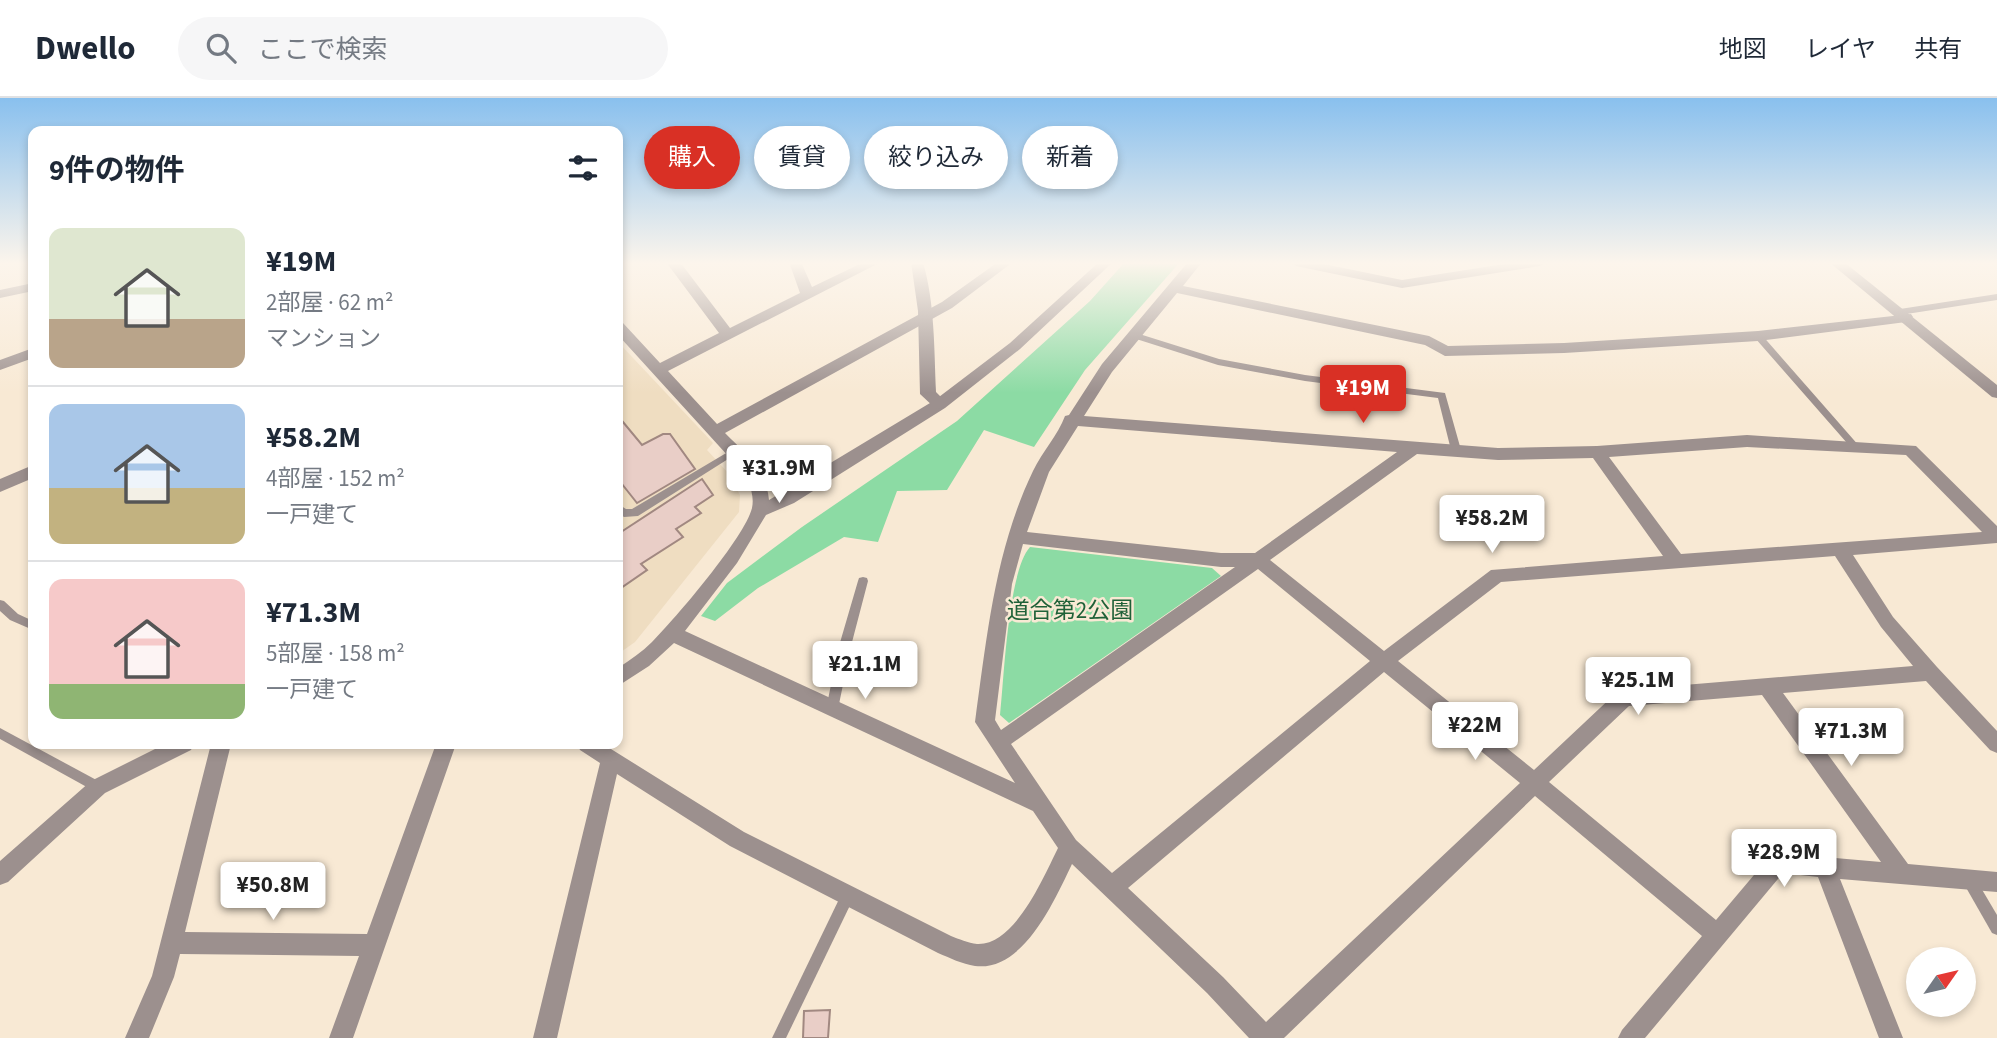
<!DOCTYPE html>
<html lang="ja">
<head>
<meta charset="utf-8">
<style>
  body { margin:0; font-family:"Source Sans 3","Noto Sans JP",sans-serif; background:#f6f6f7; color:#1f2937; height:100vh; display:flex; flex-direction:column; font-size:26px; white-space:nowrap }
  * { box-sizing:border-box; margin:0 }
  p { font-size:23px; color:#747a83 }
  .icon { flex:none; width:38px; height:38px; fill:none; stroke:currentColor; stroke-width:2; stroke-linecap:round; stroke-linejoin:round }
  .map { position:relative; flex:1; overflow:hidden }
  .sheet { position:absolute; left:28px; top:28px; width:595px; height:623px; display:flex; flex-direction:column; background:#fff; border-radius:14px; box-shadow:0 4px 10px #0003 }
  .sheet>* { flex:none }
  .hud { position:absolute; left:644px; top:28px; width:665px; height:63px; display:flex; gap:14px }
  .needle { width:46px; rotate:56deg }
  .buttons { position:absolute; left:1906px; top:849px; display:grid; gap:14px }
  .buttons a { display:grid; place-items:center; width:70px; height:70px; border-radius:50%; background:#fff; box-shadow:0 4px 10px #0003; font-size:35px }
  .price { position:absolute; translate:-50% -60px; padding:0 16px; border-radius:7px; background:#fff; color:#222; font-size:23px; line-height:46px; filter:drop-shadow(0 2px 4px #0008) }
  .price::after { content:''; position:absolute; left:50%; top:42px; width:21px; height:16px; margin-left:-10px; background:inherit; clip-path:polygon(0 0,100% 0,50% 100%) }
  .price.current { background:#d93025; color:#fff }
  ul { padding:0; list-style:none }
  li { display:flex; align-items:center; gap:21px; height:175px; padding:0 21px }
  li+li { border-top:2px solid #e0e1e3 }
  li span { display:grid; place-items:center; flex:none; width:196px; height:140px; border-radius:14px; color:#555 }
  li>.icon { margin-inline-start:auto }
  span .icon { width:84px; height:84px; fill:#fffc; stroke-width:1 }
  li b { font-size:30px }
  h2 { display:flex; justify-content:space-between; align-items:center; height:84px; padding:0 21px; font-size:30px }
  .chip { padding:0 24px; border-radius:32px; background:#fff; box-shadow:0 4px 10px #0003; font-size:24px; line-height:63px }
  .chip.current { background:#d93025; color:#fff }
  header { display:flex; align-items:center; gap:42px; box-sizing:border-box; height:98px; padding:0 35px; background:#fff; border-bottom:2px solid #e0e1e3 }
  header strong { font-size:33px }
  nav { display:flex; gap:38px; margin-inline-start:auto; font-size:24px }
  .search { width:490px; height:63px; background:#f6f6f7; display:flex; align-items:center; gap:18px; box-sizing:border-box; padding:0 24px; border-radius:38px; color:#747a83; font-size:26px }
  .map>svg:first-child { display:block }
  .built { fill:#efddc1 }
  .green { fill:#8cdba4 }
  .building { fill:#e9cec7; stroke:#a18881; stroke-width:2 }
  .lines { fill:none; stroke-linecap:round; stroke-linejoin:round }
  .service { fill:#9c908e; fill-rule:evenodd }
  .minor { fill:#9c908e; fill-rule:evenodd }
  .tertiary { fill:#9c908e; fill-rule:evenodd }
  .labels { text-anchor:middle; stroke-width:5; stroke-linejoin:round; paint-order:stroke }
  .park-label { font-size:23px; fill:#1f6138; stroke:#f8e9d4 }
</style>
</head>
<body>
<header>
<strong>Dwello</strong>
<div class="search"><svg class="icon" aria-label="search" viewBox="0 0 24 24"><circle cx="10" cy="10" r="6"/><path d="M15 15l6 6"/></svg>ここで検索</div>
<nav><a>地図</a><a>レイヤ</a><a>共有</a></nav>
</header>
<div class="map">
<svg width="1997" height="940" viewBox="0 0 1997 940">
  <rect width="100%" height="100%" fill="#f8e9d4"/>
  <polygon class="built" points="618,244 713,345 707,352 730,377 740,397 739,414 635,544 618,556"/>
  <g class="green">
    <polygon points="1125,164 1180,164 1085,272 1034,349 984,332 947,392 897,393 878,444 844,439 758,490 715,523 701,518 727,485 802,429 957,323 1090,203"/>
    <path d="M1030,449L1212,470L1221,478L1009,625L1000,617C1004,582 1008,473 1030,449Z"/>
  </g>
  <g class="building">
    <polygon points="618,318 642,347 663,336 670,336 695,371 637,405 618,381"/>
    <polygon points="702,381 713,397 695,409 701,415 676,431 683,439 641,466 647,472 618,492 618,436"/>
    <polygon points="830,912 828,940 803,940 804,913"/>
  </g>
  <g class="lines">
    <g class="service">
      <polygon points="1997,196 1997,202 1900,217 1896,214 1900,211"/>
      <polygon points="1133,234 1219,261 1305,277 1445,295 1461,352 1456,355 1451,352 1438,300 1305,283 1218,267 1130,239 1129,237"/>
      <polygon points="1758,235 1761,236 1860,349 1862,351 1860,353 1854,353 1755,240 1755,236"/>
      <polygon points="733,351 736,352 738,354 736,356 638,418 624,419 618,415 618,406 626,411 632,411"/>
      <polygon points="863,479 867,480 868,483 851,548 838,611 836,615 832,616 828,615 826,611 839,548 858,483 859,480"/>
      <polygon points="0,502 4,503 18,516 33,523 33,532 10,522 0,513"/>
      <polygon points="0,630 102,685 104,689 102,693 98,694 94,693 0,641"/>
      <polygon points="1969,776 1974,778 1997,817 1997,837 1992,835 1964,786 1963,782 1964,778"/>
      <polygon points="848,791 853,793 855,797 786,940 772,940 843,793"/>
    </g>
    <g class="minor">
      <path d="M666,164H680L730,230L800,195L789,164H801L812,189L864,164H881L668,273L717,326L942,204L998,164H1013L952,210L725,335C744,354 767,374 769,402L935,302L1010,245L1099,164H1113L1020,251L945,310L794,405L766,417L737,465L685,533L1015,685L975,624C987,538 995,452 1033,373C1042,354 1058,337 1065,318L1069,317L1102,266L1188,164H1202L1183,188L1429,238L1448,248L1564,245L1758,233L1911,216L1913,219L1906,224L1758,243L1564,255L1445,258L1425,247L1177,195L1112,274L1084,318L1498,350L1597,348L1747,337L1916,348L1997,428V445L1853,457L1893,519L1937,569L1997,633V655L1990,652L1926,583L1783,595L1908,766L1997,774V794L1840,781L1903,940H1879L1818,779L1783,775L1645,940H1618L1622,932L1702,838L1535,698L1284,940H1249L1207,895L1072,766C1055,801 1024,874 975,868C962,866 950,860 938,855L730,748L617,676L557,940H533L600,665L580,652L577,646H603L744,734L951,838C959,841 968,845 977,846C1015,848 1044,778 1058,750L1033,713L674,545L649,568L618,588V570C630,562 642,554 652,544C675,521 745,439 752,410C755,395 748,382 739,370L618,237V223L623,225L660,265L719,235ZM1078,328L1397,354L1255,455H1221L1027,434L1049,374ZM1747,349L1906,357L1982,434L1681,456L1609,359ZM1417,356L1498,362L1593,360L1663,458L1491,472L1384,553L1270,462ZM1023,446L1221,469H1235L1001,632L995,622L1012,486ZM1835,458L1881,529L1913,568L1624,592L1617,594L1534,672L1398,563L1501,484ZM1258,471L1370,563L1112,775L1076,742L1011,646ZM1384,574L1520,685L1266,924L1223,879L1128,790ZM1762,597L1881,764L1778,755L1770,758L1716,822L1549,684L1629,608Z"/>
      <polygon points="1289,164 1314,164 1402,182 1517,164 1547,164 1540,168 1402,190 1296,168"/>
      <polygon points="33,185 33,193 0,200 0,192"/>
      <polygon points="33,367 33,380 0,394 0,381"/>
      <polygon points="165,646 194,646 191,652 105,695 8,784 0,787 0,763 91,683"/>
      <polygon points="211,646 231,646 185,834 367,836 436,646 456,646 353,940 329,940 359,858 180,856 174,879 149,940 125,940 152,878"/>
    </g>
    <g class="tertiary">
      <path d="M911,164H923C935,206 934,251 936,294L948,306L940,311L935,310L920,296L918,213Z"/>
      <polygon points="1829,164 1844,164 1997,287 1997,300 1992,299"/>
      <polygon points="33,250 33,260 0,272 0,262"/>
    </g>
  </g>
  <linearGradient id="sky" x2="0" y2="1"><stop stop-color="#89c0ee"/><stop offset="0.56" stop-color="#fcf5ec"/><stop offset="1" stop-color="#fcf5ec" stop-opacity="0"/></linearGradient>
  <rect width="1997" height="295" fill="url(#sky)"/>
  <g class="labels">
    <g class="park-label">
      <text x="1070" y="520">道合第2公園</text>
    </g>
  </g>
</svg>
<div class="buttons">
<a><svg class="needle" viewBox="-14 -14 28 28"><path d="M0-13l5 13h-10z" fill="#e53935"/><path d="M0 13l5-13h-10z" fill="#747a83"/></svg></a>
</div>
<b class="price current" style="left:1363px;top:327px">¥19M</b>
<b class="price" style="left:779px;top:407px">¥31.9M</b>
<b class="price" style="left:1492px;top:457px">¥58.2M</b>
<b class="price" style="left:865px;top:603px">¥21.1M</b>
<b class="price" style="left:1638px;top:619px">¥25.1M</b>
<b class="price" style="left:1475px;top:664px">¥22M</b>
<b class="price" style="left:1851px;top:670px">¥71.3M</b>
<b class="price" style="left:1784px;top:791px">¥28.9M</b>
<b class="price" style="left:273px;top:824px">¥50.8M</b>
<div class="hud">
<a class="chip current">購入</a>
<a class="chip">賃貸</a>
<a class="chip">絞り込み</a>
<a class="chip">新着</a>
</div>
<section class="sheet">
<h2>9件の物件<svg class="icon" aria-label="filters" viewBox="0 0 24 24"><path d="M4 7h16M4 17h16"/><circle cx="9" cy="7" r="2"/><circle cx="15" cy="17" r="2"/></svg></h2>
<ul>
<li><span style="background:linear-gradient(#dfe7d0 65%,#b9a48a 0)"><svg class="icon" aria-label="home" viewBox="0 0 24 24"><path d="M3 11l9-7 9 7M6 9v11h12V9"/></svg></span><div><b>¥19M</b><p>2部屋 · 62 m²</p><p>マンション</p></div></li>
<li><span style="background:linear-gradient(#a9c7e8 60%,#c2b280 0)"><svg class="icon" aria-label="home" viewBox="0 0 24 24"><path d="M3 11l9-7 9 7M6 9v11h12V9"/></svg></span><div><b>¥58.2M</b><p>4部屋 · 152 m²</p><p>一戸建て</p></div></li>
<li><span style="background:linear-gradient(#f6c9c9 75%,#8fb573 0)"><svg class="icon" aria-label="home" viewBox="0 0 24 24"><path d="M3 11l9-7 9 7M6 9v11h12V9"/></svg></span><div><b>¥71.3M</b><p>5部屋 · 158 m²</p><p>一戸建て</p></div></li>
</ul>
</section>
</div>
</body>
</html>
